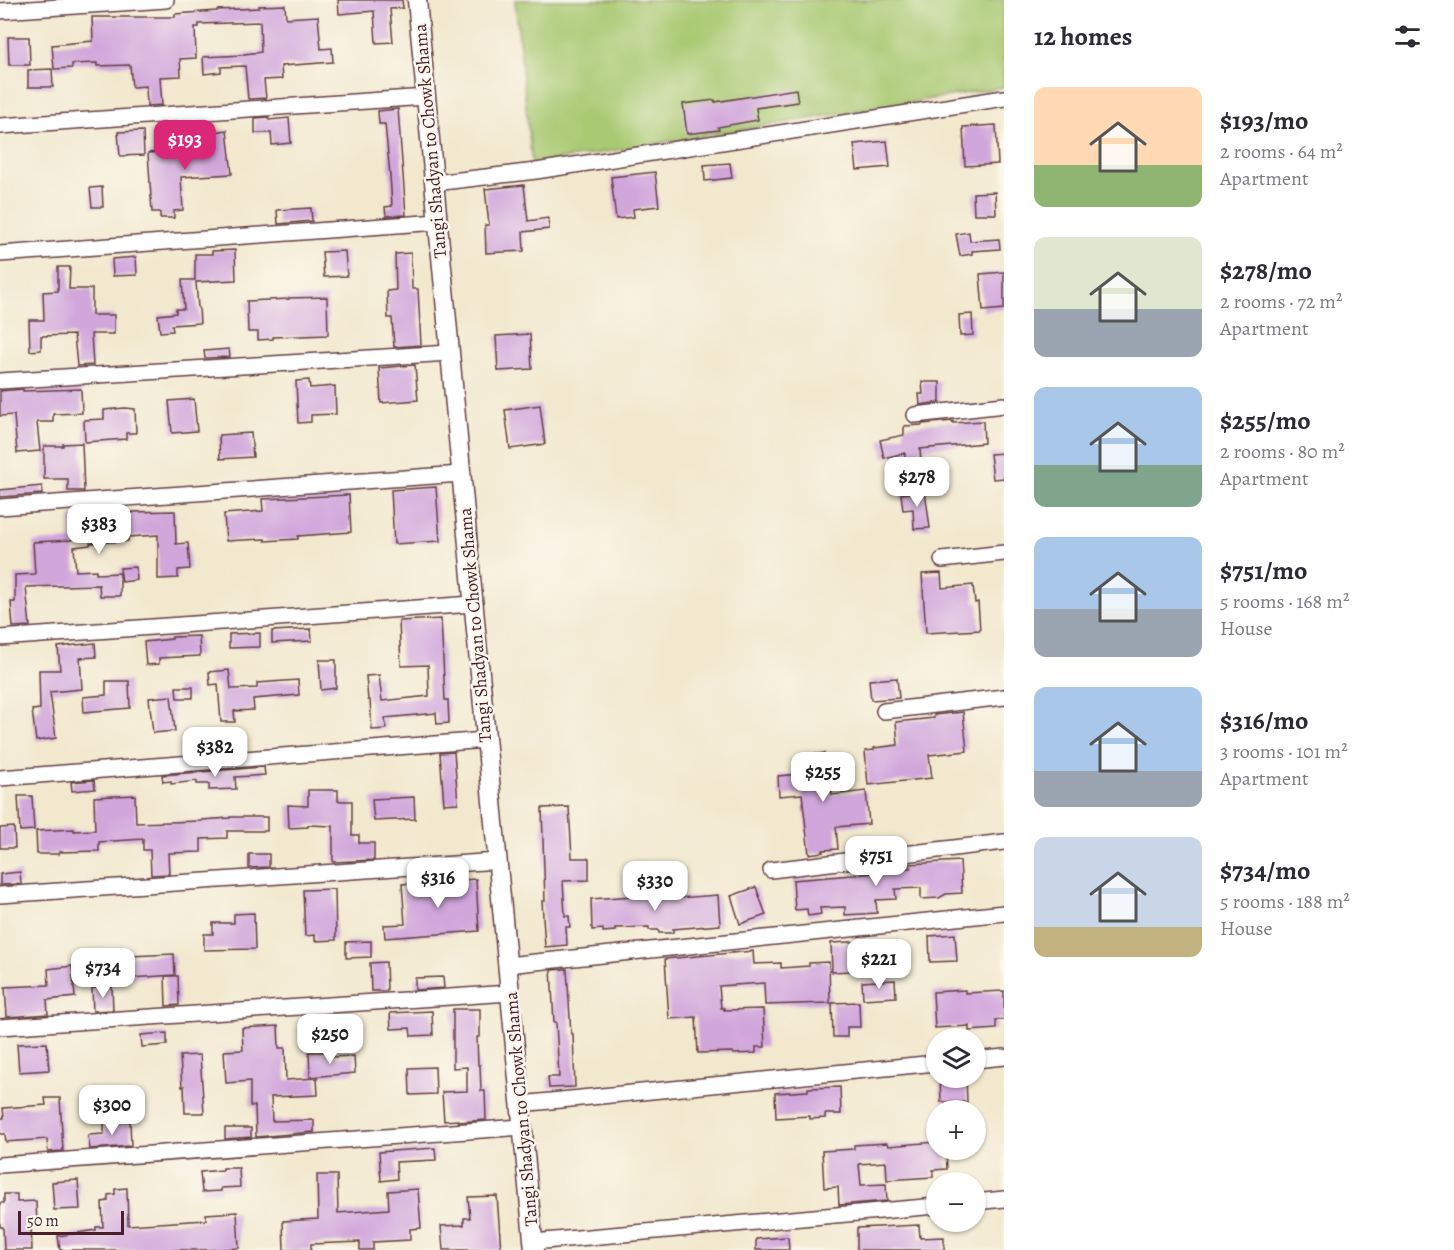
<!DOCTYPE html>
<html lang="en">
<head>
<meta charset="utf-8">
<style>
  body { margin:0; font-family:Alegreya,serif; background:#f2f2f3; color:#2b2b33; height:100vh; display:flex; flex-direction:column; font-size:22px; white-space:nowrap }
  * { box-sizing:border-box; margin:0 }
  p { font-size:20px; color:#7c7c81 }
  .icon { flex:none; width:33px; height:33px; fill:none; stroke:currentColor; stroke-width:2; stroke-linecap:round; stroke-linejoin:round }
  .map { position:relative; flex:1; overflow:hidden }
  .panel { display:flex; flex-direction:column; background:#fff; width:450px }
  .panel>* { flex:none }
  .tools { position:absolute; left:926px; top:1028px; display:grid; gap:12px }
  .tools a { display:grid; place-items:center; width:60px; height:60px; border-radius:50%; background:#fff; box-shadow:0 2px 4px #0004; font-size:30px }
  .scale { position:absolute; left:18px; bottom:15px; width:106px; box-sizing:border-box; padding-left:6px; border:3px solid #4a1f2b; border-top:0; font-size:16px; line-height:21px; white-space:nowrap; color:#4a1f2b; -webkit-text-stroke:4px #fbf7ec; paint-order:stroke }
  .price { position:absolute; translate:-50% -51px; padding:0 14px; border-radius:12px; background:#fff; color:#222; font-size:20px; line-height:39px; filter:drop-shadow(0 2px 3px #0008) }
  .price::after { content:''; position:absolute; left:50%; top:36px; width:18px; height:14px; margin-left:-9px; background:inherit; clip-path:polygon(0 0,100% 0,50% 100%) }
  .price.selected { background:#db2777; color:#fff }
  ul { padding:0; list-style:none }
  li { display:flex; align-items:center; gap:18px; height:150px; padding:0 30px }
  li span { display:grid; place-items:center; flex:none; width:168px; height:120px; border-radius:12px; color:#555 }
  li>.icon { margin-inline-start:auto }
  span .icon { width:72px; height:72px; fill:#fffc; stroke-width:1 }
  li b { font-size:26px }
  h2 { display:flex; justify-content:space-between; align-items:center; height:72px; padding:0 30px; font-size:26px }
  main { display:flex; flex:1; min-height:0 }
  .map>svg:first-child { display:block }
  .green { fill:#a9c972; stroke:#7a744e; stroke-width:1.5 }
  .building { fill:#d0a6db }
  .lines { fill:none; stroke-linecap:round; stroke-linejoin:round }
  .minor-casing { stroke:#633d43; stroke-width:18 }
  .major-casing { stroke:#633d43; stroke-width:21 }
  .minor { stroke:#fff; stroke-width:15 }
  .major { stroke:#fff; stroke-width:18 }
  .labels { text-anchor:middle; stroke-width:5; stroke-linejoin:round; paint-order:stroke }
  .street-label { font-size:18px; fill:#4a1f2b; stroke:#fbf7ec }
</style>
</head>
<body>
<main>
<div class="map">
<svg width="1004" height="1250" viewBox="0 0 1004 1250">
  <rect width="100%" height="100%" fill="#fbf7ec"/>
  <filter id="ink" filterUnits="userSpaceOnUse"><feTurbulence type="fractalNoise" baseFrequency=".0167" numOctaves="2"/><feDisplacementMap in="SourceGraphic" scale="12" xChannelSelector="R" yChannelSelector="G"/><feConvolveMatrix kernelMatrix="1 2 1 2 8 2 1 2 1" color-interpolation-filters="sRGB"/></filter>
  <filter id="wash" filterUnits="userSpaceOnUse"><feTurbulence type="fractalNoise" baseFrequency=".008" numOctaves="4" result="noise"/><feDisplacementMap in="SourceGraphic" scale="24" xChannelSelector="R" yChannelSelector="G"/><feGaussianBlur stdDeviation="1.35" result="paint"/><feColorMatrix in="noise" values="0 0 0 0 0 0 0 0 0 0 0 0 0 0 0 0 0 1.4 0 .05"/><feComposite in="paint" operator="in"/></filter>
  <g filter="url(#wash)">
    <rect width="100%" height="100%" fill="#f2e8ce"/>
    <polygon class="green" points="515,0 1004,0 1004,87 532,164"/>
    <g id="blocks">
      <g class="building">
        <polygon points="338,0 402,0 403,8 390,9 393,42 376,43 374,11 339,14"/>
        <polygon points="285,5 286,18 318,16 321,49 332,48 333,62 281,66 282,79 264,80 266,98 248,99 245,66 221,67 221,72 204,74 203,57 244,55 244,54 261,52 260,22 199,24 199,27 195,27 196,58 180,59 181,76 160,77 162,105 147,106 146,86 132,87 130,65 97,66 97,63 72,64 72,68 54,69 52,45 93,41 92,17 175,17 175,14 217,11 217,10 259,8 259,6"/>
        <polygon points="8,37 29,37 30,65 9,65"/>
        <polygon points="52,69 53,87 28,87 28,70"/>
        <polygon points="796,89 798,102 756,108 758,120 718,127 719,130 687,134 683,104 715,100 715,102"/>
        <polygon points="398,109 406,215 386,216 385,207 392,206 390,175 385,124 379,124 378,111"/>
        <polygon points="268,117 269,120 289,118 291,143 272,145 271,133 255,133 255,118"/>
        <polygon points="996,125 998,164 965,166 963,127"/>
        <polygon points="227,130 232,174 181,177 183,210 174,211 174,218 160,218 160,212 152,212 148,153 189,150 189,141 215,140 214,132"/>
        <polygon points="143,131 144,155 120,156 118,132"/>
        <polygon points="887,141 890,167 857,170 854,144"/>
        <polygon points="730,163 732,178 705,181 704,165"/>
        <polygon points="655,172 659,206 633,209 634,217 616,219 611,177"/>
        <polygon points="524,185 528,221 548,218 549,229 523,232 524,251 486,253 485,225 489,225 485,189"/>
        <polygon points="102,187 103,207 92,207 90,188"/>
        <polygon points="995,192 996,214 974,214 973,193"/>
        <polygon points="311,208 312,221 278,224 277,210"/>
        <polygon points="969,232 970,241 999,239 1000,249 972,251 972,254 960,256 956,234"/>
        <polygon points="235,250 236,280 196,282 198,308 199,308 200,323 172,325 173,331 160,332 158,315 176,313 176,309 184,309 182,280 195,280 195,254 212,254 212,251"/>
        <polygon points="345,251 347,276 324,277 322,252"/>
        <polygon points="411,253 412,289 418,289 421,345 394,347 392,318 388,318 387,291 396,290 395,254"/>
        <polygon points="136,257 137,275 113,276 112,259"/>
        <polygon points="58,267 70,267 69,289 92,289 92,315 114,315 114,334 91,334 93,365 77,366 74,335 41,336 41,350 30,351 29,320 44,320 43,292 58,291"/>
        <polygon points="1004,272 1004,309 983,311 980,274"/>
        <polygon points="327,297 328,335 273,337 273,339 258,340 258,332 248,332 247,301 289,299 289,298"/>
        <polygon points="972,314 973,335 960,336 959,315"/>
        <polygon points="530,334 532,369 498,371 496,336"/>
        <polygon points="229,349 230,357 205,358 204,351"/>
        <polygon points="415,365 418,400 381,403 379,368"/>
        <polygon points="309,380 310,388 335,386 336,414 311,415 311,422 298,423 296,381"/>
        <polygon points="922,382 940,382 940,402 920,405 919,394 923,394"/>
        <polygon points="23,389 23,391 81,389 82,413 53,414 53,422 37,422 40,451 17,453 14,415 0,416 0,391"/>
        <polygon points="194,399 197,431 172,433 169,401"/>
        <polygon points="540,405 545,444 510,449 505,410"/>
        <polygon points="125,408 135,409 136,433 126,433 126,439 85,442 84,420 104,419 104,410"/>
        <polygon points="953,421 953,423 983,421 984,443 920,449 921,462 905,462 905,453 884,458 880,440 904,435 904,426 922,425 922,424"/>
        <polygon points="251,433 253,457 220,459 219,435"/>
        <polygon points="82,443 84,491 68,491 68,479 44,479 44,446 63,446 63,444"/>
        <polygon points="1004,453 1004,478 993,479 990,454"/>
        <polygon points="42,486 42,494 0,497 0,490"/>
        <polygon points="436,487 440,541 394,544 391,490"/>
        <polygon points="925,491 930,528 914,529 913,509 903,510 901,494"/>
        <polygon points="349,495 351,532 298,536 298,539 265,541 265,539 226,541 224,514 263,511 262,499"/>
        <polygon points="175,511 176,544 188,543 190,569 178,570 178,578 158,579 158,535 128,537 128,541 90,543 90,545 74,547 76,571 96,570 96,574 120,573 120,596 100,596 99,585 26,587 30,626 13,627 11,602 15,602 15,575 35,574 33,542 72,540 71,517 133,513 133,512"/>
        <polygon points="136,567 137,580 122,582 120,568"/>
        <polygon points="941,573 942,588 973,585 975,603 978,602 980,630 926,633 922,574"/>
        <polygon points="441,619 445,700 448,700 449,723 437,724 436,713 385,718 386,729 372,730 370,700 368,700 366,676 379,675 382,701 429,696 428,665 401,666 399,621"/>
        <polygon points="311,629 312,641 272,643 272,631"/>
        <polygon points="260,633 260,647 229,648 229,634"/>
        <polygon points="199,636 200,656 159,658 159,664 146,665 144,642 172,639 172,637"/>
        <polygon points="95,643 96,657 80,658 82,689 50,692 56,738 36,741 32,710 40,709 39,670 60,670 58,647"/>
        <polygon points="319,660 336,660 336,688 321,690"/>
        <polygon points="229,670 231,689 257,688 257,683 298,680 299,695 253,699 254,710 234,711 235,722 221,722 218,684 210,685 209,672"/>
        <polygon points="897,678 899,698 871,700 869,680"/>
        <polygon points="106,681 129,681 130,708 84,712 83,697 106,695"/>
        <polygon points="176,687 193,687 193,698 177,698"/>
        <polygon points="171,696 175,731 153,733 149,698"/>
        <polygon points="963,712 967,751 929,755 932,778 868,785 865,751 874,750 874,748 898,745 896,722 934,718 934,715"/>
        <polygon points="454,752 458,803 444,804 440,753"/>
        <polygon points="824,753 830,791 832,791 832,795 866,791 869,824 836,827 838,849 823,850 823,852 809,854 802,794 779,796 778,776 800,774 798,757"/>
        <polygon points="264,767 265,775 235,777 236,789 209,790 209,784 197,784 197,781 171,784 171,781 163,782 162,775"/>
        <polygon points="94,780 95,789 72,791 71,782"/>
        <polygon points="308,790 338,790 338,801 352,801 352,835 359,835 359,843 374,843 374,860 333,862 333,826 308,825 308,827 289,828 288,805 308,806"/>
        <polygon points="135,795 136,823 202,821 202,820 230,818 230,817 267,817 267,831 227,831 227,838 201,839 201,852 168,853 169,874 151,875 150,850 143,850 143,839 99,842 99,851 59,852 59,854 37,854 36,831 74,829 74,831 95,830 94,797"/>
        <polygon points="18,796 32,796 34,830 20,831"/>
        <polygon points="414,797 415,819 374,821 372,799"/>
        <polygon points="569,807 572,858 589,858 589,880 563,881 565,916 569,916 570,927 566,927 567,945 545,947 542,901 545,901 542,808"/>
        <polygon points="14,827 15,848 0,848 0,828"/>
        <polygon points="249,854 269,854 269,867 249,868"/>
        <polygon points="960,861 962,893 946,894 939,898 921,899 921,888 895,889 896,899 876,900 877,913 845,915 845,907 820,908 821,914 808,916 807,909 795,910 793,880 876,873 876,869 910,868 910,864"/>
        <polygon points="20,872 21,884 0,885 0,874"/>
        <polygon points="476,879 479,931 385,938 384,925 405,924 402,884"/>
        <polygon points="756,887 766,915 740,924 731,896"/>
        <polygon points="335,889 336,940 315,941 315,935 305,936 303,890"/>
        <polygon points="679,893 679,898 718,895 720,925 673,929 673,933 659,933 658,930 649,930 649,927 615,928 615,931 603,932 603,929 592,930 591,899"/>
        <polygon points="254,913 255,949 204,950 204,934 213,934 213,923 234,923 234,914"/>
        <polygon points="955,934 957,961 930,962 929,936"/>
        <polygon points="371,941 371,957 346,958 346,942"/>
        <polygon points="869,941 871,970 832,972 831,943"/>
        <polygon points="753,951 754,964 781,963 781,968 809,966 809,963 829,962 830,1003 765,1005 764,983 719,986 721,1008 724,1008 724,1010 763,1009 765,1047 756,1047 756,1053 733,1054 733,1052 698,1053 696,1017 669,1019 665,959"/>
        <polygon points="174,954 175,975 131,978 130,956"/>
        <polygon points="386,962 387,991 371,991 370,963"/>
        <polygon points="72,966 75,997 47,1000 48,1014 7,1017 5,987 49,985 48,969"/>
        <polygon points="567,969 571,1034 573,1034 575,1087 549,1088 548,1077 559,1077 556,1022 554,1022 551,970"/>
        <polygon points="165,976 178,976 179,1005 166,1006"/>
        <polygon points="443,977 444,988 415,990 415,978"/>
        <polygon points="895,980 896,997 863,999 862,982"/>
        <polygon points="112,987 113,1010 93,1011 92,988"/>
        <polygon points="965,990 965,993 1004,991 1004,1020 996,1020 996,1029 969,1031 969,1026 935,1028 933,992"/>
        <polygon points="859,1002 860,1027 847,1027 847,1037 833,1037 832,1003"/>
        <polygon points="453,1009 480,1009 480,1037 477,1037 478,1065 480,1065 481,1091 485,1091 486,1120 458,1122 458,1120 444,1121 442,1092 467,1091 467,1067 453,1068"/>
        <polygon points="432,1011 433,1035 411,1036 410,1028 391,1029 390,1013"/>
        <polygon points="278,1026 279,1048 285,1048 286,1080 317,1078 318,1095 271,1097 272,1121 314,1120 314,1132 256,1137 255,1106 250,1106 250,1081 226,1083 224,1051 243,1050 242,1028"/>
        <polygon points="167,1033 167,1045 142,1047 141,1035"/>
        <polygon points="47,1043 49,1070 19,1072 17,1044"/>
        <polygon points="309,1052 329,1052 329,1057 354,1056 355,1073 310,1077"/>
        <polygon points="200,1055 204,1113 185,1113 184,1086 182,1087 180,1056"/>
        <polygon points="435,1067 436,1094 410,1095 409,1068"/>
        <polygon points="966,1077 967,1102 941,1102 940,1078"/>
        <polygon points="840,1087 841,1114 825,1114 825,1118 810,1119 810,1116 776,1118 775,1093 808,1091 808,1088"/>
        <polygon points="45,1098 60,1098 63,1151 48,1152 47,1139 6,1142 5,1134 0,1134 0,1118 4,1118 3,1108 46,1105"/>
        <polygon points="130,1121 131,1146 90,1149 88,1135 104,1134 104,1122"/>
        <polygon points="225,1128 251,1128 251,1137 225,1139"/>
        <polygon points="936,1142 936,1149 946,1149 947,1169 933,1170 933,1177 887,1180 886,1162 859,1164 861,1185 886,1184 887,1201 839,1205 838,1187 824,1188 822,1151 854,1149 854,1145 887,1143 888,1146"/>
        <polygon points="435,1148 436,1160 396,1162 397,1179 381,1181 379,1152"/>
        <polygon points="223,1168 239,1168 240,1187 221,1188 221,1191 202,1192 200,1172 223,1170"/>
        <polygon points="317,1175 337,1175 338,1213 389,1209 388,1191 418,1189 421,1228 410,1229 410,1240 373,1242 373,1250 360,1250 360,1242 311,1244 311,1250 284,1250 283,1221 318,1219"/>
        <polygon points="78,1180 80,1209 54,1210 52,1182"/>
        <polygon points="127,1188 128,1225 206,1220 206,1214 237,1212 239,1248 208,1250 60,1250 58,1236 96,1230 96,1227 103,1227 102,1202 108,1201 108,1195 115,1194 115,1189"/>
        <polygon points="4,1194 17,1194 17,1202 36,1201 37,1226 31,1226 32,1250 4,1250 3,1227 0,1227 0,1203 4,1203"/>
        <polygon points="497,1196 501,1250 443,1250 441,1226 464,1225 464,1218 470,1218 468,1197"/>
        <polygon points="919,1225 920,1238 944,1237 944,1250 857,1250 857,1228"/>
        <polygon points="788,1237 789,1250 756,1250 756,1239"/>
      </g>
    </g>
  </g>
  <g filter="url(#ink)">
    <use href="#blocks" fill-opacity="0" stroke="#633d43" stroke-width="1.5"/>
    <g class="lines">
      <defs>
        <g id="minor">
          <polyline points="0,11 166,0"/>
          <polyline points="0,126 426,97"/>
          <polyline points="434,183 536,171 1004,98"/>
          <polyline points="0,254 438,222"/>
          <polyline points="0,381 450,353"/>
          <polyline points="915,415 1004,405"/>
          <polyline points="0,507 461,474"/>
          <polyline points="942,560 1004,553"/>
          <polyline points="0,638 473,604"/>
          <polyline points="884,711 1004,697"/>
          <polyline points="0,778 486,740"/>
          <polyline points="771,870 1004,842"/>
          <polyline points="0,895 498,861"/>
          <polyline points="507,965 1004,913"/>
          <polyline points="0,1027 510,993"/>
          <polyline points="975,1060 1004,1057"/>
          <polyline points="520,1104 936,1063"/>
          <polyline points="0,1165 522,1127"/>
          <polyline points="975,1202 1004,1199"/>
          <polyline points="533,1242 936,1206"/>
        </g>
        <polyline id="major" points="417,0 534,1250"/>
      </defs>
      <use href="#minor" class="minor-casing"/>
      <use href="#major" class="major-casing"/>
      <use href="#minor" class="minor"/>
      <use href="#major" class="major"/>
    </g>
  </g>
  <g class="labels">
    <g class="street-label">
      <text transform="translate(430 141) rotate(-95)" y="6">Tangi Shadyan to Chowk Shama</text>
      <text transform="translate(475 625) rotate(-95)" y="6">Tangi Shadyan to Chowk Shama</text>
      <text transform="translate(521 1109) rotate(-95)" y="6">Tangi Shadyan to Chowk Shama</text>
    </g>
  </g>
</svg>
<div class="tools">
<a><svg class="icon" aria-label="layers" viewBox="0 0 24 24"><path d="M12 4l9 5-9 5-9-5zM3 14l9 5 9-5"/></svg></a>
<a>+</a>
<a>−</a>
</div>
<div class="scale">50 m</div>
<b class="price selected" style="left:185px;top:171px">$193</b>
<b class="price" style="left:917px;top:508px">$278</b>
<b class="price" style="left:99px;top:555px">$383</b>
<b class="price" style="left:215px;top:778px">$382</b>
<b class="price" style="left:823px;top:803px">$255</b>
<b class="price" style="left:876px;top:887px">$751</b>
<b class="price" style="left:438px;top:909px">$316</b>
<b class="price" style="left:655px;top:912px">$330</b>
<b class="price" style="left:879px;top:990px">$221</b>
<b class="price" style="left:103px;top:999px">$734</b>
<b class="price" style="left:330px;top:1065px">$250</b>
<b class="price" style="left:112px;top:1136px">$300</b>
</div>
<section class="panel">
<h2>12 homes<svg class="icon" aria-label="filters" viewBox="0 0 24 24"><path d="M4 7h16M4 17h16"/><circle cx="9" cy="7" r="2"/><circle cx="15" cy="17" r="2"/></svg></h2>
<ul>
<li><span style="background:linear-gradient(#ffd9b3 65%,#8fb573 0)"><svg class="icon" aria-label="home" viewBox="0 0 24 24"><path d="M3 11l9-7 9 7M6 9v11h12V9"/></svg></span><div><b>$193/mo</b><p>2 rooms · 64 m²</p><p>Apartment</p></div></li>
<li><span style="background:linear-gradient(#dfe7d0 60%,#9aa5b1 0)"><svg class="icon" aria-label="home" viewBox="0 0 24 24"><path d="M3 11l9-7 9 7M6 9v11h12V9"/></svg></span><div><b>$278/mo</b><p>2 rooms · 72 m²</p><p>Apartment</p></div></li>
<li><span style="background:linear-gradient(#a9c7e8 65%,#7fa58c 0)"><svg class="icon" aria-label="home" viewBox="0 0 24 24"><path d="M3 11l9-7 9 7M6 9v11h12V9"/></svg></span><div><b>$255/mo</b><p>2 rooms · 80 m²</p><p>Apartment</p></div></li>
<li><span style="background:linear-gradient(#a9c7e8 60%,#9aa5b1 0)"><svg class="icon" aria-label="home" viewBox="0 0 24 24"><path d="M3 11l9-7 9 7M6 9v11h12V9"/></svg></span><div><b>$751/mo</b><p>5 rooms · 168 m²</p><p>House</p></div></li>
<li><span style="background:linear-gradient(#a9c7e8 70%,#9aa5b1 0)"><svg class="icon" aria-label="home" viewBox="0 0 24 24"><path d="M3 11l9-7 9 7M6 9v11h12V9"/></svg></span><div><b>$316/mo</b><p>3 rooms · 101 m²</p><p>Apartment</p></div></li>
<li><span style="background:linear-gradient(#c9d6e8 75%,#c2b280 0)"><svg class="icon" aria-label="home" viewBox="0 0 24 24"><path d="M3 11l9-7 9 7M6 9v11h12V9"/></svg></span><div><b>$734/mo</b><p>5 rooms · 188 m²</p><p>House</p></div></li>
</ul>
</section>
</main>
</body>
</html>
